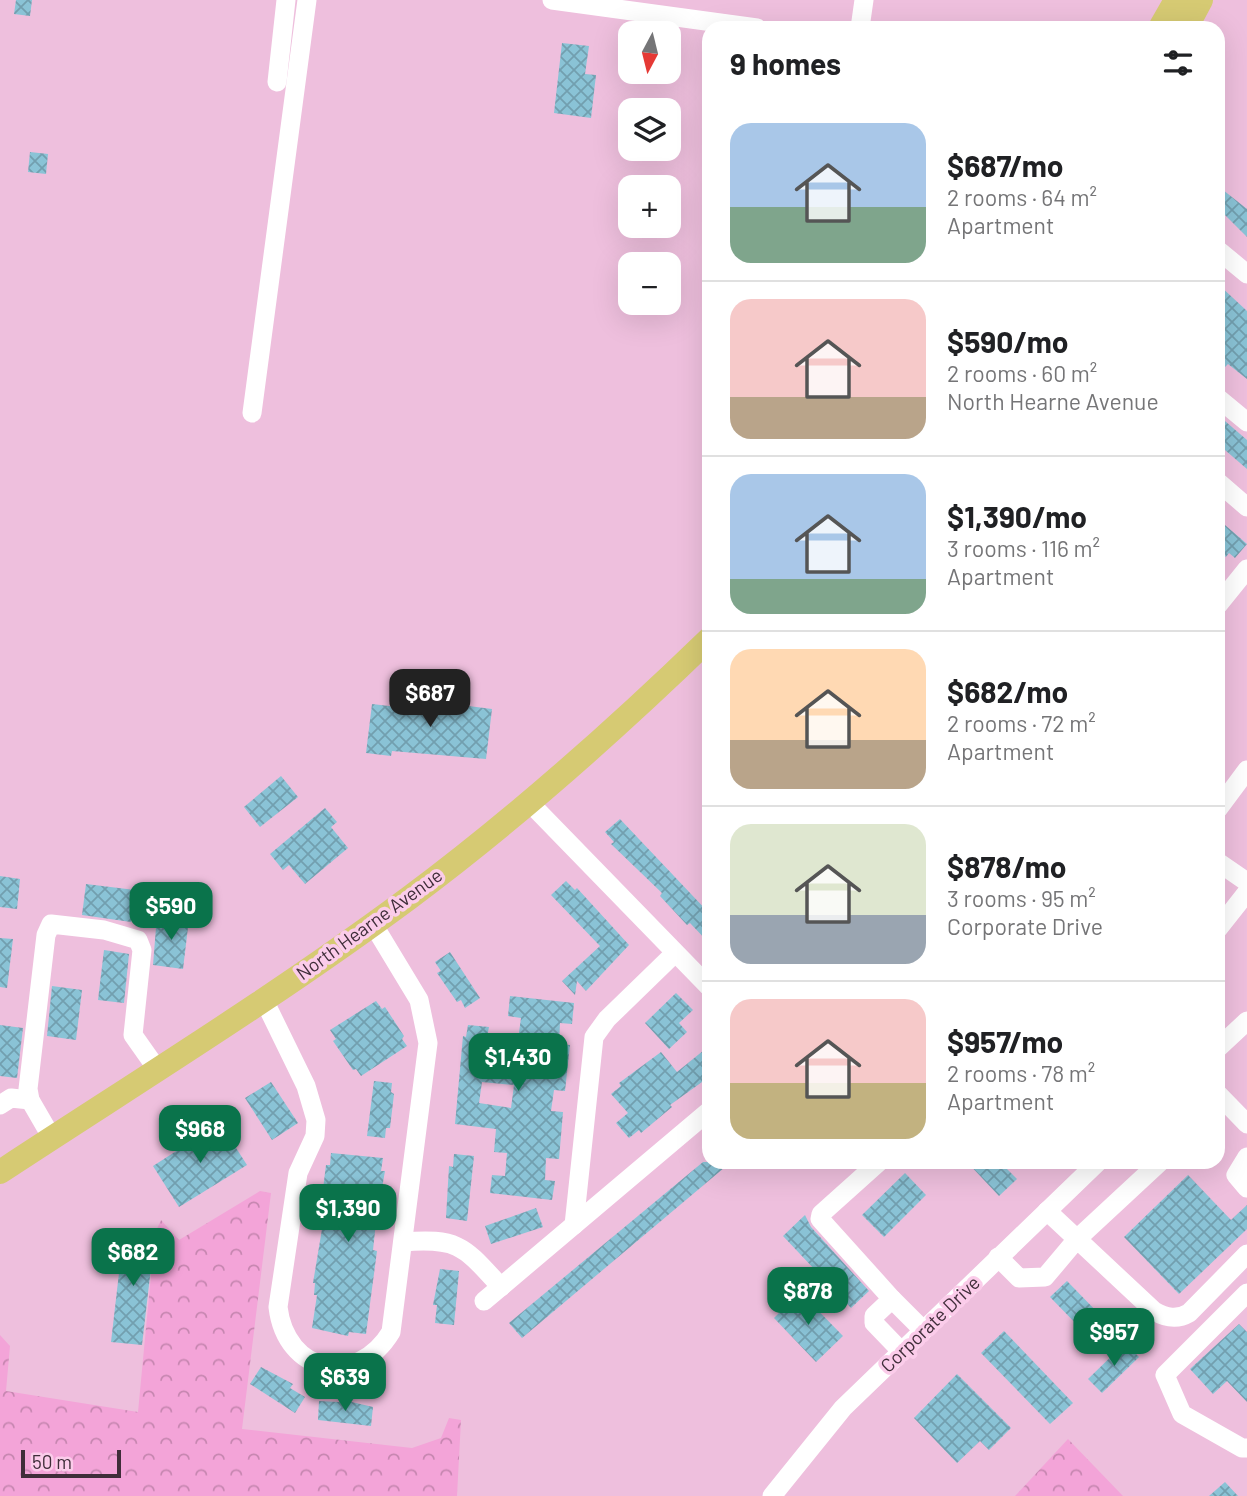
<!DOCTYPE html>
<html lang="en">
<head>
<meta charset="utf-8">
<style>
  body { margin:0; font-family:Barlow,sans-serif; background:#f6f6f6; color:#202124; height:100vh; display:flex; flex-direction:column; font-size:26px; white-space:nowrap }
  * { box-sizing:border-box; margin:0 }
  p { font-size:23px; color:#757577 }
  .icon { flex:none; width:38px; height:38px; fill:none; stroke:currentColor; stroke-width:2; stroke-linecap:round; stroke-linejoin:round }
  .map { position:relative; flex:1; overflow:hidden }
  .details { position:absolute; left:702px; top:21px; width:523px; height:1148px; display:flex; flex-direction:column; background:#fff; border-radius:21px; box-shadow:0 7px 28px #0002 }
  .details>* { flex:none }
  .needle { width:46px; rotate:187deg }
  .fabs { position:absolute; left:618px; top:21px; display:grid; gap:14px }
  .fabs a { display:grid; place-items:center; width:63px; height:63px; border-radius:14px; background:#fff; box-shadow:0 7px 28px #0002; font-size:35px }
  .scale { position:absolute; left:21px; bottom:18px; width:100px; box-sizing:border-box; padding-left:7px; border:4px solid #3f2d39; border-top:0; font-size:19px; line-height:24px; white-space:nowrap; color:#3f2d39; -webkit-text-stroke:5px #fbccea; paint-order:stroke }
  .price { position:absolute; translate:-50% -60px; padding:0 16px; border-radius:14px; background:#0a734b; color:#fff; font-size:23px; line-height:46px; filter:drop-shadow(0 2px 4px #0008) }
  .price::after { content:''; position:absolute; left:50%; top:42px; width:21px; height:16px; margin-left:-10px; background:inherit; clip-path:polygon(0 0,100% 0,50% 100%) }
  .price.current { background:#222; color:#fff }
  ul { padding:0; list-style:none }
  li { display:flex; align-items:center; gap:21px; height:175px; padding:0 28px }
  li+li { border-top:2px solid #e0e0e0 }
  li span { display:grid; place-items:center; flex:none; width:196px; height:140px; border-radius:21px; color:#555 }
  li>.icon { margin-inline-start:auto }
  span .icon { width:84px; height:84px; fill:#fffc; stroke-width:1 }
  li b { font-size:30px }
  h2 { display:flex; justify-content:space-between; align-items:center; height:84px; padding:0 28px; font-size:30px }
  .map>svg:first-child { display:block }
  .forest { fill:url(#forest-crowns) }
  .building { fill:url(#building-cross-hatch); fill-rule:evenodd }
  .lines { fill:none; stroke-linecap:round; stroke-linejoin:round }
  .minor { stroke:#fff; stroke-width:19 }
  .major { stroke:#d6ca73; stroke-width:24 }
  .labels { text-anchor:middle; stroke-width:7; stroke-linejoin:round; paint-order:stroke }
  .street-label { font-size:19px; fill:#3f2d39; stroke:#fbccea }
</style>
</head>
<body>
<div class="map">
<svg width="1247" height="1496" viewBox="0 0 1247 1496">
  <defs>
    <pattern id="forest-crowns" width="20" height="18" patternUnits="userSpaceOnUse" patternTransform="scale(1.75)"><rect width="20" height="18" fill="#f3a4d8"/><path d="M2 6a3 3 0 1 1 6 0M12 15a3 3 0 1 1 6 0" fill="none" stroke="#c686b0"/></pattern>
    <pattern id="building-cross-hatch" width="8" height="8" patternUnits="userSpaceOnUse" patternTransform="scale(1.75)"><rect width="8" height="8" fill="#8ac3d6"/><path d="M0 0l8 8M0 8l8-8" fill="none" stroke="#729faf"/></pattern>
  </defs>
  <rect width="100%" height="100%" fill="#eebfdd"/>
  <g class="forest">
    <polygon points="260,1191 271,1193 242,1429 412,1448 441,1438 449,1418 461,1420 457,1496 0,1496 0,1335 10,1346 6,1391 138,1412 155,1233 161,1220 179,1240"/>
    <polygon points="1068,1439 1123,1496 1015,1496"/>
  </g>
  <g class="building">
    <polygon points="16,0 32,0 30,16 14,14"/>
    <polygon points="562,43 589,46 585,74 596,75 591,118 554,113"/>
    <polygon points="30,152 48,154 46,174 28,172"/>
    <polygon points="1218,186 1247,209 1247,237 1218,208"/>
    <polygon points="1218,284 1247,311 1247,379 1228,364 1225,367 1218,361"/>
    <polygon points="1218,415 1247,440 1247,469 1218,444"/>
    <polygon points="1218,519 1247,544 1235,558 1229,553 1226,557 1218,550"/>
    <polygon points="417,692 454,697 453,704 492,709 486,759 392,751 391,756 366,753 372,704 415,709"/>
    <polygon points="281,776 298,797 260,827 244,807"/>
    <polygon points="325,808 337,822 331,827 348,848 305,884 289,865 283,870 270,854"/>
    <polygon points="620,819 709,913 709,943 690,923 687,925 660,896 662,893 611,844 614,842 605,832"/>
    <polygon points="0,876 20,879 17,909 0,907"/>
    <polygon points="566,881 575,890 577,888 629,945 586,991 577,981 575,995 562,981 600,946 551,895"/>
    <polygon points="86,884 135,890 131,922 82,915"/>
    <polygon points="157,915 189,919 183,969 153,965"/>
    <polygon points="0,938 13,939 7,988 0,987"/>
    <polygon points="104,950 129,954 124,1003 98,1000"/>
    <polygon points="450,952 480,998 465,1008 461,1000 457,1002 437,973 441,971 435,962"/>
    <polygon points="52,986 82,990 76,1040 47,1036"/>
    <polygon points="676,993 693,1010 679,1023 687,1032 669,1049 645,1023"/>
    <path d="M510,996L574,1003L572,1024L560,1023L559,1044L570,1045L565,1091L554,1090L551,1111L563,1112L559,1159L546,1158L545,1180L555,1181L552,1200L490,1193L492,1175L505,1176L507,1153L494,1152L496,1129L455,1124L463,1036L466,1037L468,1025L489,1027L487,1037L518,1040L521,1018L508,1016ZM482,1082L514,1085L511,1108L479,1103Z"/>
    <polygon points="376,1001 382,1009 385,1007 404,1036 402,1039 407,1046 361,1076 356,1069 353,1070 333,1041 336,1039 330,1030"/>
    <polygon points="0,1025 23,1028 17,1078 0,1076"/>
    <polygon points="709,1046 709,1077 670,1105 672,1107 641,1133 639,1130 629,1138 616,1123 628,1113 611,1094 621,1086 619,1083 661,1052 677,1072"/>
    <polygon points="374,1081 392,1083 391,1092 394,1094 390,1128 386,1128 385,1138 367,1136"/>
    <polygon points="271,1082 298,1123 272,1140 245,1098"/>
    <polygon points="220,1123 247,1165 179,1207 153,1166"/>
    <polygon points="331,1153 383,1158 381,1171 385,1171 376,1222 373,1250 377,1251 366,1334 349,1332 348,1336 312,1328 317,1295 314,1295 315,1283 313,1283 324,1217 324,1205 321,1205 326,1165 330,1165"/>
    <polygon points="454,1154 474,1156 467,1221 446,1218 449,1166 453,1167"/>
    <polygon points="703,1162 731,1162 522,1338 509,1323"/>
    <polygon points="967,1162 1000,1162 1017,1179 999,1196"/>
    <polygon points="905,1173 926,1195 884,1237 862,1215"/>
    <polygon points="1188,1175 1231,1220 1247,1205 1247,1229 1179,1294 1124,1237"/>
    <polygon points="536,1208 543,1227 491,1244 485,1226"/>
    <polygon points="805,1215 811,1227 869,1291 851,1308 783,1236"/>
    <polygon points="124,1230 155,1233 142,1345 111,1342"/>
    <polygon points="440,1269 459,1271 454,1325 435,1323 437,1305 433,1305"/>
    <polygon points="1067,1281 1103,1318 1086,1334 1050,1297"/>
    <polygon points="800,1292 843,1336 816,1362 774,1318"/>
    <polygon points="1239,1324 1247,1332 1247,1402 1227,1381 1213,1394 1190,1369"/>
    <polygon points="1004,1331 1073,1403 1050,1424 981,1353"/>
    <polygon points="1125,1343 1139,1357 1102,1393 1088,1379"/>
    <polygon points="261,1367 293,1384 290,1388 305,1397 295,1413 250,1384"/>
    <polygon points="957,1374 1011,1428 989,1450 980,1441 957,1463 914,1418"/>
    <polygon points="339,1399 373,1407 371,1426 318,1420 319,1401 339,1402"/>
    <polygon points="1225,1482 1238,1496 1209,1496"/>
  </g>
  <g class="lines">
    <g class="minor">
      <polyline points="552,0 757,28"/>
      <polyline points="860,28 864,0"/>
      <polyline points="277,82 286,0"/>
      <polyline points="1218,250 1247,274"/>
      <polyline points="1218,398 1247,422"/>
      <polyline points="252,413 307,0"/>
      <polyline points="1218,482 1247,507"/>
      <polyline points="1218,605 1247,569"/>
      <polyline points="530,803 709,987"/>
      <polyline points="1218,809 1247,770"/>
      <polyline points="1218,862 1247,882"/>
      <polyline points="1218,929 1247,892"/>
      <path d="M263,998L306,1086L316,1120L315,1136L298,1173L278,1307C286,1374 357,1388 391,1332L428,1043L419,1000L373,924"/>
      <polyline points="1218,1048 1247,1021"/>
      <polyline points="1218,1094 1247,1124"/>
      <polyline points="0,1105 11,1098 30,1100"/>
      <polyline points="52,1138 30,1100 28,1089 46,935 51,924 104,930 138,940 142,950 133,1035 157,1069"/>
      <polyline points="1247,1157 1236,1175 1247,1188"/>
      <polyline points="879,1162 821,1214 820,1219 892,1299"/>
      <polyline points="1047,1211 1077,1239 1160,1162"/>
      <polyline points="574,1225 594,1037 607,1019 675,953"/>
      <path d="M403,1242C460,1237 465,1248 501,1287"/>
      <path d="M998,1257L1019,1278L1045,1277L1077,1239L1154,1311C1166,1318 1177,1320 1189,1313L1247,1254"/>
      <polyline points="1247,1293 1165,1375 1182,1414 1242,1448 1247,1448"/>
      <polyline points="484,1301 709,1111"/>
      <polyline points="901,1351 874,1323 874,1316 892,1299 923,1330"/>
      <polyline points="772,1496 843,1408 1098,1162"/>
    </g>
    <g class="major">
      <polyline points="1160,28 1176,0"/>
      <polyline points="1186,28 1201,0"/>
      <path d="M0,1172C137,1082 277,996 409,898C515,819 614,731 709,639"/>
    </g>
  </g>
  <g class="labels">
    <g class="street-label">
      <text transform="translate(369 924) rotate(-36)" y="7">North Hearne Avenue</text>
      <text transform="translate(930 1324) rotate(-44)" y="7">Corporate Drive</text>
    </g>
  </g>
</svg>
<div class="fabs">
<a><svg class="needle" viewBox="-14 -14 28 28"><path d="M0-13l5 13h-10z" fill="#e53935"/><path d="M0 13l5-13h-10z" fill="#757577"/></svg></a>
<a><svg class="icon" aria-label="layers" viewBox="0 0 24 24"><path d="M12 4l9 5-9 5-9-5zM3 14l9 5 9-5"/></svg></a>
<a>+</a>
<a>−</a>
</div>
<div class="scale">50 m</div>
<b class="price current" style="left:430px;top:729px">$687</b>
<b class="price" style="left:171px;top:942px">$590</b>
<b class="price" style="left:518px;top:1093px">$1,430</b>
<b class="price" style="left:200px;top:1165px">$968</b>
<b class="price" style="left:348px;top:1244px">$1,390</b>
<b class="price" style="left:133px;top:1288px">$682</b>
<b class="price" style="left:808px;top:1327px">$878</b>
<b class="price" style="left:1114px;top:1368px">$957</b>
<b class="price" style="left:345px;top:1413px">$639</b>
<section class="details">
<h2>9 homes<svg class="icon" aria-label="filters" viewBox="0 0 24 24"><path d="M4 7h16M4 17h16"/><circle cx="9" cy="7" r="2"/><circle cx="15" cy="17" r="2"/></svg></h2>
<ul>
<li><span style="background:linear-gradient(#a9c7e8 60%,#7fa58c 0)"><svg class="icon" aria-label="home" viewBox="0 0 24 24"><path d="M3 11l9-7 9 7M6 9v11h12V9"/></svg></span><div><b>$687/mo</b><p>2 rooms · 64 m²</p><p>Apartment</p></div></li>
<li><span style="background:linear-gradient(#f6c9c9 70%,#b9a48a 0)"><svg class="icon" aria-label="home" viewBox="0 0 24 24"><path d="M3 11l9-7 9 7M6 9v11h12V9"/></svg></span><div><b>$590/mo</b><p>2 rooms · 60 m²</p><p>North Hearne Avenue</p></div></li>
<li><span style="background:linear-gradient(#a9c7e8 75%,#7fa58c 0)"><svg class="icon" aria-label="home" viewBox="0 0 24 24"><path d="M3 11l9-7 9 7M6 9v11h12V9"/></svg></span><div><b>$1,390/mo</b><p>3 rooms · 116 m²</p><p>Apartment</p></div></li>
<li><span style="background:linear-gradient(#ffd9b3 65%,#b9a48a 0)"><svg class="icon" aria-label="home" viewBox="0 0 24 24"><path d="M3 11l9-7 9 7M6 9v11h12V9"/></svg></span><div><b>$682/mo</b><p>2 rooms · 72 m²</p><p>Apartment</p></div></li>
<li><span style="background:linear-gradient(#dfe7d0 65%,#9aa5b1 0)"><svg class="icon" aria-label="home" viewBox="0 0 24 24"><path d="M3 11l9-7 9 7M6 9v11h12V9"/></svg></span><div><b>$878/mo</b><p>3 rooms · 95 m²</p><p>Corporate Drive</p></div></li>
<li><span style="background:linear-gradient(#f6c9c9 60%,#c2b280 0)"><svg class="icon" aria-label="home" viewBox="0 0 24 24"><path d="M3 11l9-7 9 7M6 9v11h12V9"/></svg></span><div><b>$957/mo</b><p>2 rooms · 78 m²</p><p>Apartment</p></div></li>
</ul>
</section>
</div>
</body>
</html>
